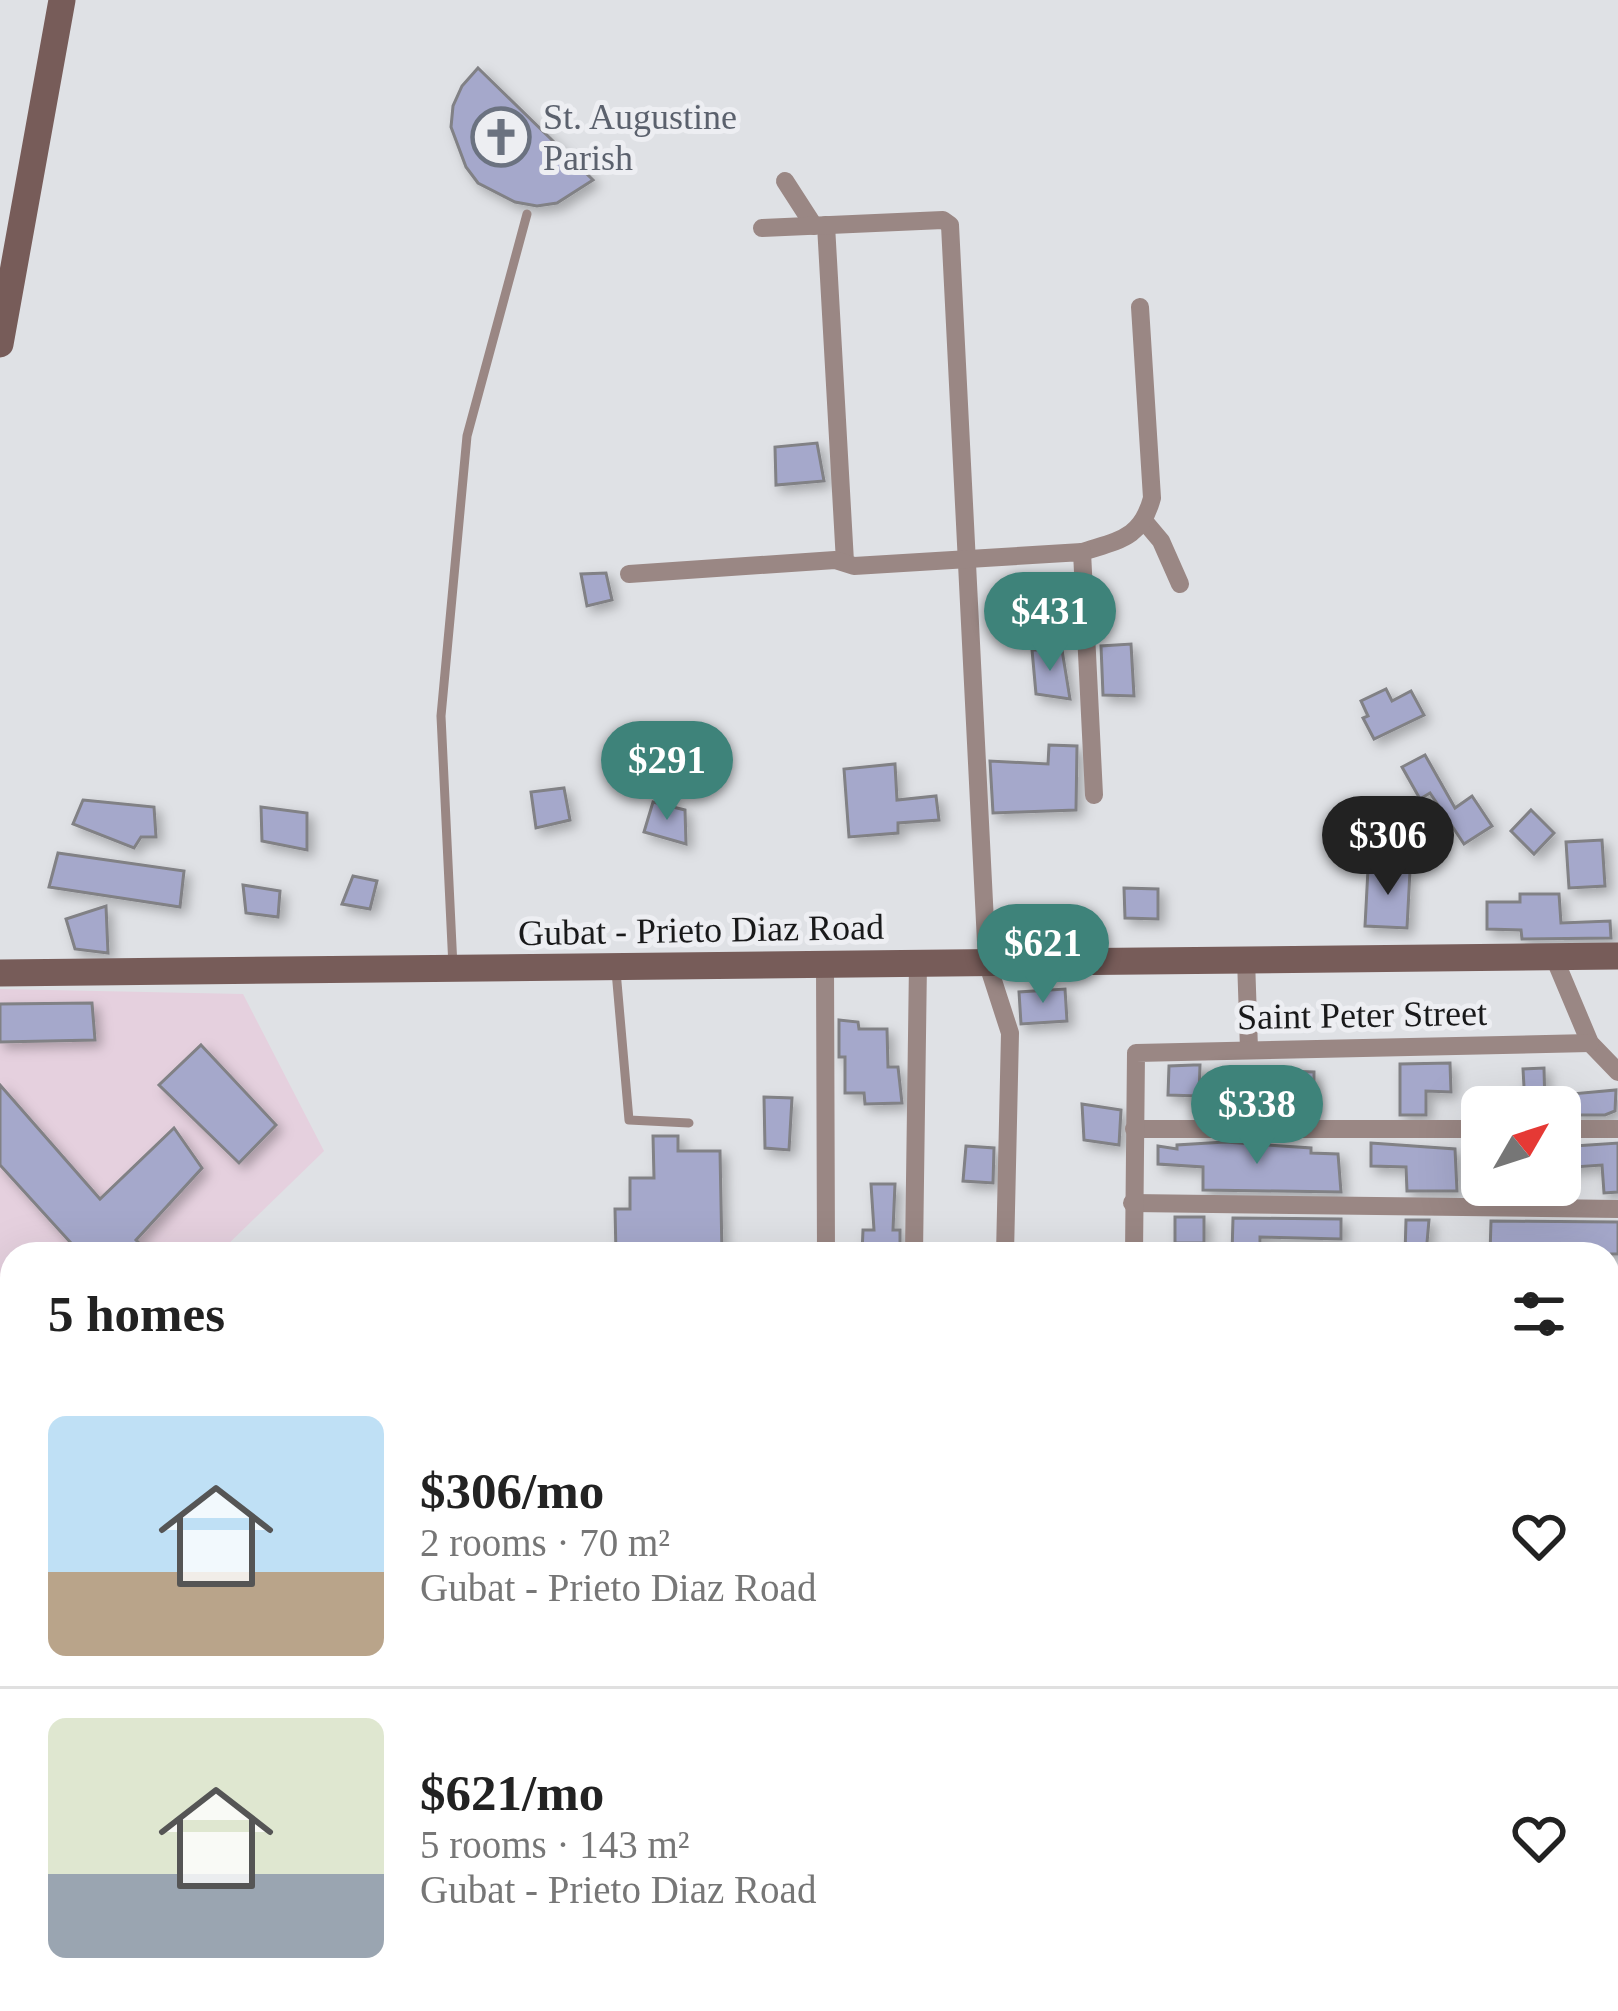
<!DOCTYPE html>
<html lang="en">
<head>
<meta charset="utf-8">
<style>
  body { margin:0; font-family:Georgia,serif; background:#f6f6f6; color:#222; height:100vh; display:flex; flex-direction:column; font-size:45px; white-space:nowrap }
  * { box-sizing:border-box; margin:0 }
  p { font-size:39px; color:#767676 }
  .icon { flex:none; width:66px; height:66px; fill:none; stroke:currentColor; stroke-width:2; stroke-linecap:round; stroke-linejoin:round }
  .map { position:relative; flex:1; overflow:hidden }
  .details { position:absolute; left:0px; top:1242px; width:1620px; height:771px; display:flex; flex-direction:column; background:#fff; border-radius:36px 36px 0 0; box-shadow:0 12px 48px #0002 }
  .details>* { flex:none }
  .needle { width:78px; rotate:51deg }
  .tools { position:absolute; left:1461px; top:1086px; display:grid; gap:24px }
  .tools a { display:grid; place-items:center; width:120px; height:120px; border-radius:18px; background:#fff; box-shadow:0 12px 48px #0002; font-size:60px }
  .price { position:absolute; translate:-50% -102px; padding:0 27px; border-radius:42px; background:#3e837a; color:#fff; font-size:39px; line-height:78px; filter:drop-shadow(0 3px 6px #0008) }
  .price::after { content:''; position:absolute; left:50%; top:72px; width:36px; height:27px; margin-left:-18px; background:inherit; clip-path:polygon(0 0,100% 0,50% 100%) }
  .price.selected { background:#222; color:#fff }
  ul { padding:0; list-style:none }
  li { display:flex; align-items:center; gap:36px; height:300px; padding:0 48px }
  li+li { border-top:3px solid #e0e0e0 }
  li span { display:grid; place-items:center; flex:none; width:336px; height:240px; border-radius:18px; color:#555 }
  li>.icon { margin-inline-start:auto }
  span .icon { width:144px; height:144px; fill:#fffc; stroke-width:1 }
  li b { font-size:51px }
  h2 { display:flex; justify-content:space-between; align-items:center; height:144px; padding:0 48px; font-size:51px }
  .map>svg:first-child { display:block }
  .education { fill:#e5d0de }
  .lines { fill:none; stroke-linecap:round; stroke-linejoin:round }
  .stream { stroke:#768aa8; stroke-width:6 }
  .building { fill:#a5a8cb; stroke:#818185; stroke-width:3; filter:url(#shadow) }
  .service { stroke:#9a8784; stroke-width:9 }
  .minor { stroke:#9a8784; stroke-width:18 }
  .secondary { stroke:#775c59; stroke-width:27 }
  .labels { text-anchor:middle; stroke-width:10; stroke-linejoin:round; paint-order:stroke }
  .worship-label { font-size:36px; fill:#5b616d; stroke:#edeef2; text-anchor:start }
  .street-label { font-size:36px; fill:#19191a; stroke:#edeef2 }
</style>
</head>
<body>
<div class="map">
<svg width="1618" height="2011" viewBox="0 0 1618 2011">
  <defs>
    <filter id="shadow"><feDropShadow dx="5.5" dy="5.5" stdDeviation="6" flood-color="#0004"/></filter>
  </defs>
  <rect width="100%" height="100%" fill="#dfe1e5"/>
  <polygon class="education" points="0,989 243,994 324,1151 218,1254 12,1254 12,1365 0,1358"/>
  <g class="lines">
    <polyline class="stream" points="0,1470 12,1503"/>
  </g>
  <g class="building">
    <polygon points="478,68 593,180 557,203 537,206 515,202 478,183 466,167 451,127 453,106 462,86"/>
    <polygon points="817,443 824,481 776,485 775,447"/>
    <polygon points="606,573 612,600 587,606 581,574"/>
    <polygon points="1131,644 1134,696 1103,695 1101,646"/>
    <polygon points="1032,650 1062,650 1070,699 1036,694"/>
    <polygon points="1386,689 1392,701 1411,691 1424,715 1374,739 1363,718 1368,716 1361,701"/>
    <polygon points="1049,745 1077,746 1076,810 993,813 990,761 1048,764"/>
    <polygon points="1425,755 1455,808 1472,796 1492,826 1464,844 1430,793 1420,799 1402,767"/>
    <polygon points="895,764 897,800 936,796 939,820 898,823 898,833 849,837 844,769"/>
    <polygon points="564,788 570,820 536,828 531,792"/>
    <polygon points="83,800 154,807 156,837 141,837 134,848 73,824"/>
    <polygon points="653,802 685,810 686,844 644,832"/>
    <polygon points="261,807 307,813 307,850 262,841"/>
    <polygon points="1531,810 1554,833 1534,854 1511,831"/>
    <polygon points="1602,840 1605,886 1569,888 1566,842"/>
    <polygon points="58,853 184,871 180,907 49,887"/>
    <polygon points="1368,869 1410,871 1407,928 1365,926"/>
    <polygon points="353,876 377,881 370,909 342,904"/>
    <polygon points="243,885 280,891 278,917 246,913"/>
    <polygon points="1124,888 1158,889 1158,919 1125,918"/>
    <polygon points="1520,894 1559,894 1561,923 1610,921 1611,938 1522,939 1521,930 1487,929 1487,902 1520,902"/>
    <polygon points="106,906 108,953 75,949 66,919"/>
    <polygon points="1065,989 1067,1021 1021,1024 1019,992"/>
    <polygon points="92,1003 95,1040 0,1042 0,1004"/>
    <polygon points="839,1020 858,1022 859,1029 887,1029 888,1067 898,1067 902,1103 865,1104 864,1093 845,1093 845,1057 839,1057"/>
    <polygon points="201,1045 276,1125 239,1163 159,1085"/>
    <polygon points="1450,1063 1451,1092 1426,1091 1426,1115 1400,1115 1400,1064"/>
    <polygon points="1194,1065 1200,1065 1199,1096 1168,1095 1169,1066"/>
    <polygon points="1544,1068 1545,1107 1474,1107 1524,1087 1523,1069"/>
    <polygon points="1251,1070 1314,1072 1314,1115 1290,1115 1289,1094 1251,1094"/>
    <polygon points="0,1085 100,1199 174,1128 202,1168 136,1240 143,1247 136,1254 81,1254 0,1165"/>
    <polygon points="1616,1090 1615,1111 1605,1115 1571,1115 1571,1094"/>
    <polygon points="764,1097 792,1098 789,1150 765,1148"/>
    <polygon points="1082,1104 1121,1110 1119,1145 1084,1140"/>
    <polygon points="653,1136 678,1136 678,1151 720,1151 722,1254 616,1254 615,1209 630,1209 630,1178 654,1178"/>
    <polygon points="1225,1142 1311,1148 1311,1153 1338,1154 1341,1192 1203,1190 1203,1167 1158,1164 1158,1146 1177,1149 1177,1145"/>
    <polygon points="1371,1143 1455,1149 1457,1191 1407,1191 1406,1167 1371,1166"/>
    <polygon points="1618,1143 1618,1192 1604,1193 1602,1165 1560,1168 1560,1147"/>
    <polygon points="966,1146 994,1148 993,1183 963,1181"/>
    <polygon points="871,1184 895,1184 893,1230 900,1230 900,1254 862,1254 863,1230 874,1230"/>
    <rect x="1175" y="1217" width="29" height="26"/>
    <polygon points="1233,1218 1341,1219 1341,1239 1260,1237 1260,1254 1232,1254"/>
    <polygon points="1406,1220 1429,1220 1426,1254 1405,1254"/>
    <polygon points="1491,1221 1618,1222 1618,1254 1490,1254"/>
  </g>
  <g class="lines">
    <g class="service">
      <polyline points="453,967 441,716 467,436 527,214"/>
      <polyline points="616,971 629,1120 689,1123"/>
    </g>
    <g class="minor">
      <polyline points="785,181 814,226"/>
      <polyline points="826,225 845,562"/>
      <polyline points="762,228 943,220 950,225 987,962 1010,1033 1005,1254"/>
      <polyline points="1145,522 1161,541 1180,584"/>
      <path d="M1082,552C1119,540 1141,539 1152,498L1140,307"/>
      <polyline points="629,574 835,560 854,566 1082,552 1094,795"/>
      <polyline points="1553,955 1590,1043 1618,1072"/>
      <polyline points="1246,959 1249,1049"/>
      <polyline points="825,964 826,1254"/>
      <polyline points="1134,1129 1482,1129"/>
      <polyline points="1560,1129 1618,1129"/>
      <polyline points="1132,1203 1618,1209"/>
      <polyline points="914,1254 918,963"/>
      <polyline points="1134,1254 1136,1053 1590,1043"/>
      <polyline points="1608,1280 1618,1281"/>
      <polyline points="1608,1356 1618,1340"/>
    </g>
    <g class="secondary">
      <polyline points="0,344 62,0"/>
      <polyline points="0,973 1618,956"/>
    </g>
  </g>
  <defs>
    <symbol id="church-ring" viewBox="-11 -11 22 22"><circle r="9.5" fill="#edeef2" stroke="#6b7280" stroke-width="1.5"/><path d="M-1.2-6h2.4v3.5h3.3v2.4h-3.3V6h-2.4V-.1h-3.3v-2.4h3.3Z" fill="#6b7280"/></symbol>
  </defs>
  <g fill-rule="evenodd">
    <use href="#church-ring" x="468" y="104" width="66" height="66"/>
  </g>
  <g class="labels">
    <g class="worship-label">
      <text x="543" y="129">St. Augustine<tspan x="543" dy="41">Parish</tspan></text>
    </g>
    <g class="street-label">
      <text transform="translate(701 929) rotate(-1)" y="13">Gubat - Prieto Diaz Road</text>
      <text transform="translate(1362 1014) rotate(-1)" y="13">Saint Peter Street</text>
    </g>
  </g>
</svg>
<div class="tools">
<a><svg class="needle" viewBox="-14 -14 28 28"><path d="M0-13l5 13h-10z" fill="#e53935"/><path d="M0 13l5-13h-10z" fill="#767676"/></svg></a>
</div>
<b class="price" style="left:1050px;top:674px">$431</b>
<b class="price" style="left:667px;top:823px">$291</b>
<b class="price selected" style="left:1388px;top:898px">$306</b>
<b class="price" style="left:1043px;top:1006px">$621</b>
<b class="price" style="left:1257px;top:1167px">$338</b>
<section class="details">
<h2>5 homes<svg class="icon" aria-label="filters" viewBox="0 0 24 24"><path d="M4 7h16M4 17h16"/><circle cx="9" cy="7" r="2"/><circle cx="15" cy="17" r="2"/></svg></h2>
<ul>
<li><span style="background:linear-gradient(#bfe0f5 65%,#b9a48a 0)"><svg class="icon" aria-label="home" viewBox="0 0 24 24"><path d="M3 11l9-7 9 7M6 9v11h12V9"/></svg></span><div><b>$306/mo</b><p>2 rooms · 70 m²</p><p>Gubat - Prieto Diaz Road</p></div><svg class="icon" aria-label="heart" viewBox="0 0 24 24"><path d="M12 20l-8-8c-3-5 5-10 8-4 3-6 11-1 8 4z"/></svg></li>
<li><span style="background:linear-gradient(#dfe7d0 65%,#9aa5b1 0)"><svg class="icon" aria-label="home" viewBox="0 0 24 24"><path d="M3 11l9-7 9 7M6 9v11h12V9"/></svg></span><div><b>$621/mo</b><p>5 rooms · 143 m²</p><p>Gubat - Prieto Diaz Road</p></div><svg class="icon" aria-label="heart" viewBox="0 0 24 24"><path d="M12 20l-8-8c-3-5 5-10 8-4 3-6 11-1 8 4z"/></svg></li>
</ul>
</section>
</div>
</body>
</html>
